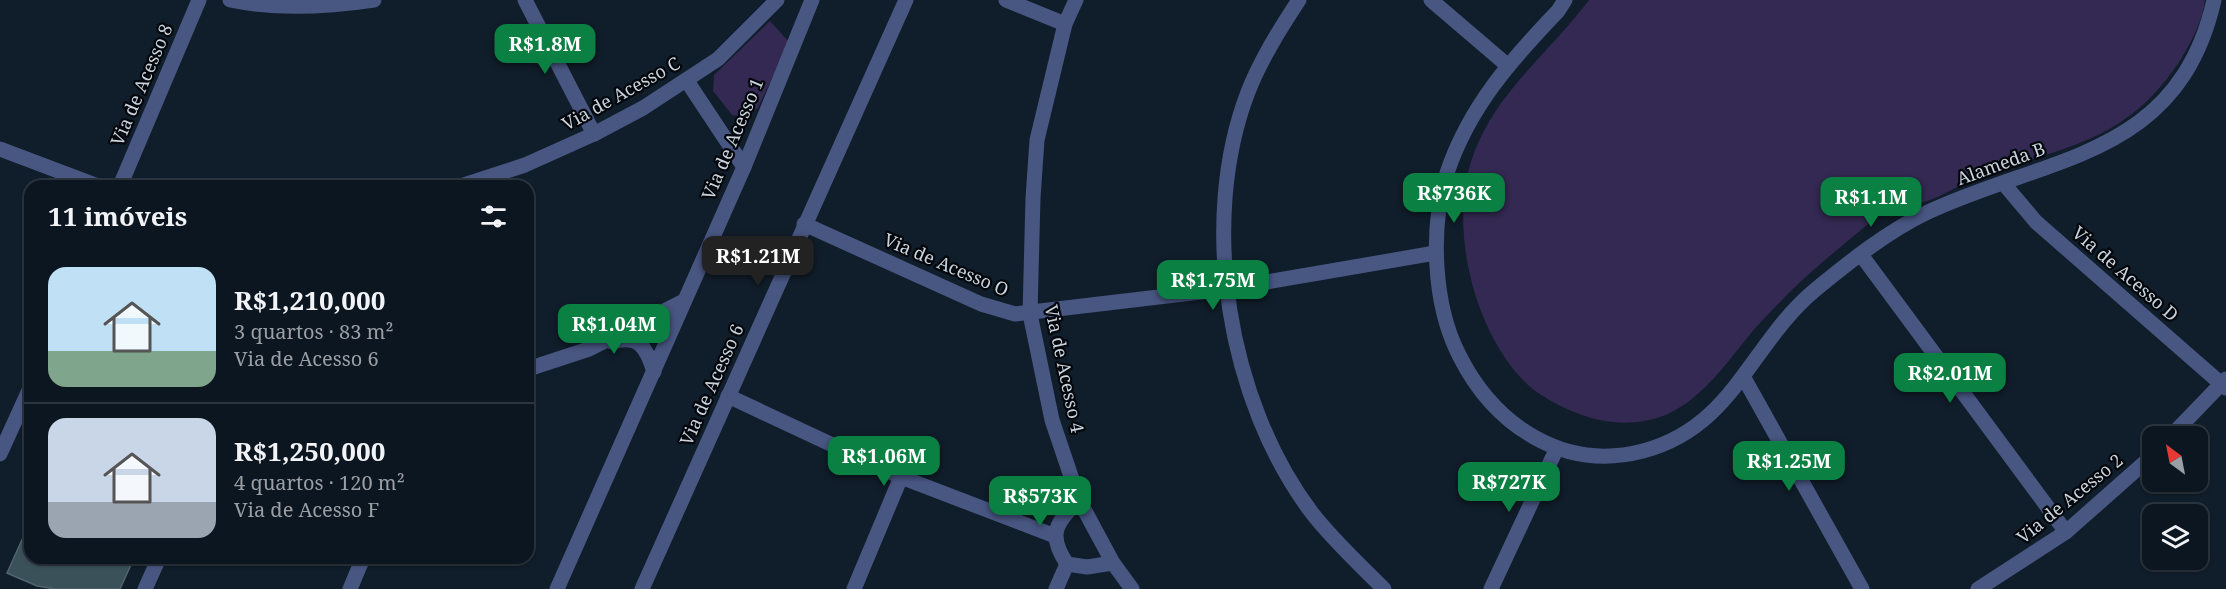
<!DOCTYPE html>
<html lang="pt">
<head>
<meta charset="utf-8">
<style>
  body { margin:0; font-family:"Noto Serif",serif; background:#151f29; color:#f1f3f6; height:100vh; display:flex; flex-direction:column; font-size:22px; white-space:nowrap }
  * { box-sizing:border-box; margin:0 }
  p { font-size:20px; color:#9a9fa5 }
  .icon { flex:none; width:33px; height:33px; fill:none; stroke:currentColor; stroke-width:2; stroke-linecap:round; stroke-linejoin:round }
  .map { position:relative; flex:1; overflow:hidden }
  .side { position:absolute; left:24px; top:180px; width:510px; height:384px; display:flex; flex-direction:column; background:#0c1620; border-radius:18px; box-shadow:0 2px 4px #0004,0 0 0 2px #2c353e }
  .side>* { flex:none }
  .needle { width:39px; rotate:328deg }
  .buttons { position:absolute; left:2142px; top:426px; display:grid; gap:12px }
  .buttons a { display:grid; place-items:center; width:66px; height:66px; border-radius:12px; background:#0c1620; box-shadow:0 2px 4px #0004,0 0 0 2px #2c353e; font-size:30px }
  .price { position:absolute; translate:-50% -51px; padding:0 14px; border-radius:12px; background:#0b8043; color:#fff; font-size:20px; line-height:39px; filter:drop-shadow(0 2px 3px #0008) }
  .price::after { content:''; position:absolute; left:50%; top:36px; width:18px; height:14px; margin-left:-9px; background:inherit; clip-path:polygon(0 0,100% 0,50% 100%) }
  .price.on { background:#222; color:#fff }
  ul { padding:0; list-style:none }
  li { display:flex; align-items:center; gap:18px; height:150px; padding:0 24px }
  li+li { border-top:2px solid #2c353e }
  li span { display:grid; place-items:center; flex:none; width:168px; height:120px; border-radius:18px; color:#555 }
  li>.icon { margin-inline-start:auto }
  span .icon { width:72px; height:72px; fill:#fffc; stroke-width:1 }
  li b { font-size:26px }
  h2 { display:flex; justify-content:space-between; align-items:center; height:72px; padding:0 24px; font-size:26px }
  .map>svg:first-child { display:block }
  .green { fill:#332952 }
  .building { fill:#3b5159; stroke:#4f666f; stroke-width:1.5 }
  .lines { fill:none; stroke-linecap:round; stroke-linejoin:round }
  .minor { stroke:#485682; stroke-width:15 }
  .labels { text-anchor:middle; stroke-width:4.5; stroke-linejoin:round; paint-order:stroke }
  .street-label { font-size:18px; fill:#cad3dc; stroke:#03070c }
</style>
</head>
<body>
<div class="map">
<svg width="2226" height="589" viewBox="0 0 2226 589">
  <rect width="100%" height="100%" fill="#101d2a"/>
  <g class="green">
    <path d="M1589,0H2205C2203,20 2191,42 2181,59C2130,138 2072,146 1990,172C1965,179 1940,201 1914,204C1907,204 1903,200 1897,200C1863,229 1828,256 1796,286C1781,301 1766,316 1752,332C1727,362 1704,397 1668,414C1643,425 1613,425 1588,417C1567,410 1545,400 1528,385C1475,335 1450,233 1470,165C1491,95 1547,56 1589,0Z"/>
    <polygon points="770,21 789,42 758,108 745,117 732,115 713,91 714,75"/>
  </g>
  <polygon class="building" points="30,522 30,558 134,558 120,589 55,589 37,586 7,573"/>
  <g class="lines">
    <g class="minor">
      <path d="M230,0C278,10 327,7 374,0"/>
      <polyline points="525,0 594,134"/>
      <polyline points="1006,0 1065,24"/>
      <polyline points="1076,0 1065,24 1037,140 1033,198 1030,314 1052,420 1079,500 1113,563 1132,589"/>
      <path d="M1299,0C1280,29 1261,59 1248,92C1198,222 1228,402 1312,513C1333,540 1360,565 1384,589"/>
      <polyline points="1431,0 1507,65"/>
      <path d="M1565,0L1558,11C1511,60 1469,107 1447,173C1430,227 1433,304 1459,355C1494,425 1563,472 1643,451C1734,427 1750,344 1815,290C1849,262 1888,231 1928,212C2050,155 2178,158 2214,0"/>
      <polyline points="687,81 744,167"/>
      <polyline points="0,149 98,186"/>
      <polyline points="2004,184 2036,222 2226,388"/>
      <polyline points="120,186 199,0"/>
      <polyline points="461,186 525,165 594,134 643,108 718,59 777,0"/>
      <polyline points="804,224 981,304 1015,314 1226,289 1435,253"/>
      <polyline points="1862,256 2066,532"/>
      <path d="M612,342C639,334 647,348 654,372"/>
      <polyline points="528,369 589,349 684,301"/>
      <polyline points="1744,378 1862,589"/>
      <polyline points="728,396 901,477 1055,536"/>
      <polyline points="2171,436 2226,379"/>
      <polyline points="0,454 30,388"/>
      <path d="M1079,500C1056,523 1047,534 1067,564L1087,567L1113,563"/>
      <polyline points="145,589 159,558"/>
      <polyline points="350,589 363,558"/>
      <polyline points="557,589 744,167 812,0"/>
      <polyline points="642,589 906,0"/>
      <polyline points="854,589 901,477"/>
      <polyline points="1056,589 1067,564"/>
      <polyline points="1491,589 1556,450"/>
      <polyline points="1978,589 2066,532 2152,456"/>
    </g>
  </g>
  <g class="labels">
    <g class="street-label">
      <text transform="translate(142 85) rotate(-67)" y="6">Via de Acesso 8</text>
      <text transform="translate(621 94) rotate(-29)" y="6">Via de Acesso C</text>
      <text transform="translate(733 139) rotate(-67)" y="6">Via de Acesso 1</text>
      <text transform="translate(2001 164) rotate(-20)" y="6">Alameda B</text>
      <text transform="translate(946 265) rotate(23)" y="6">Via de Acesso O</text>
      <text transform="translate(2125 274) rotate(41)" y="6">Via de Acesso D</text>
      <text transform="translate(1064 369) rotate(78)" y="6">Via de Acesso 4</text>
      <text transform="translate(712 385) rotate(-66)" y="6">Via de Acesso 6</text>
      <text transform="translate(2070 499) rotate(-39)" y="6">Via de Acesso 2</text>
    </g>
  </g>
</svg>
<div class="buttons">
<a><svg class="needle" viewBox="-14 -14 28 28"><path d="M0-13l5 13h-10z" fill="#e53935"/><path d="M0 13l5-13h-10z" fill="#9a9fa5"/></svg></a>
<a><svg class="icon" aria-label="layers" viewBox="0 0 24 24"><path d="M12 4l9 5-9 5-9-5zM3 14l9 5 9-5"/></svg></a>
</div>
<b class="price" style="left:545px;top:75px">R$1.8M</b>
<b class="price" style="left:1454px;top:224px">R$736K</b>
<b class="price" style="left:1871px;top:228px">R$1.1M</b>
<b class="price on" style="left:758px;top:287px">R$1.21M</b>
<b class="price" style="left:1213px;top:311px">R$1.75M</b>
<b class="price" style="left:614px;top:355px">R$1.04M</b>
<b class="price" style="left:1950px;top:404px">R$2.01M</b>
<b class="price" style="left:884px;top:487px">R$1.06M</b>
<b class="price" style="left:1789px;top:492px">R$1.25M</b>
<b class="price" style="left:1509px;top:513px">R$727K</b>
<b class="price" style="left:1040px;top:527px">R$573K</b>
<section class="side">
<h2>11 imóveis<svg class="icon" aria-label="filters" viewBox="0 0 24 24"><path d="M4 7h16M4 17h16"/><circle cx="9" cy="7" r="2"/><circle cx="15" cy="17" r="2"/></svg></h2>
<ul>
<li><span style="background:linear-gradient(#bfe0f5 70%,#7fa58c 0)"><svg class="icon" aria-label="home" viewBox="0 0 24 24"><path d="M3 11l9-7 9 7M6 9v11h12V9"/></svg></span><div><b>R$1,210,000</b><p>3 quartos · 83 m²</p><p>Via de Acesso 6</p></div></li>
<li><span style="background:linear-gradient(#c9d6e8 70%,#9aa5b1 0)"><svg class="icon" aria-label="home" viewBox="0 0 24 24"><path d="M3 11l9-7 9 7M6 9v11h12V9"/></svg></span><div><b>R$1,250,000</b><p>4 quartos · 120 m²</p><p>Via de Acesso F</p></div></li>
</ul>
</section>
</div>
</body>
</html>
